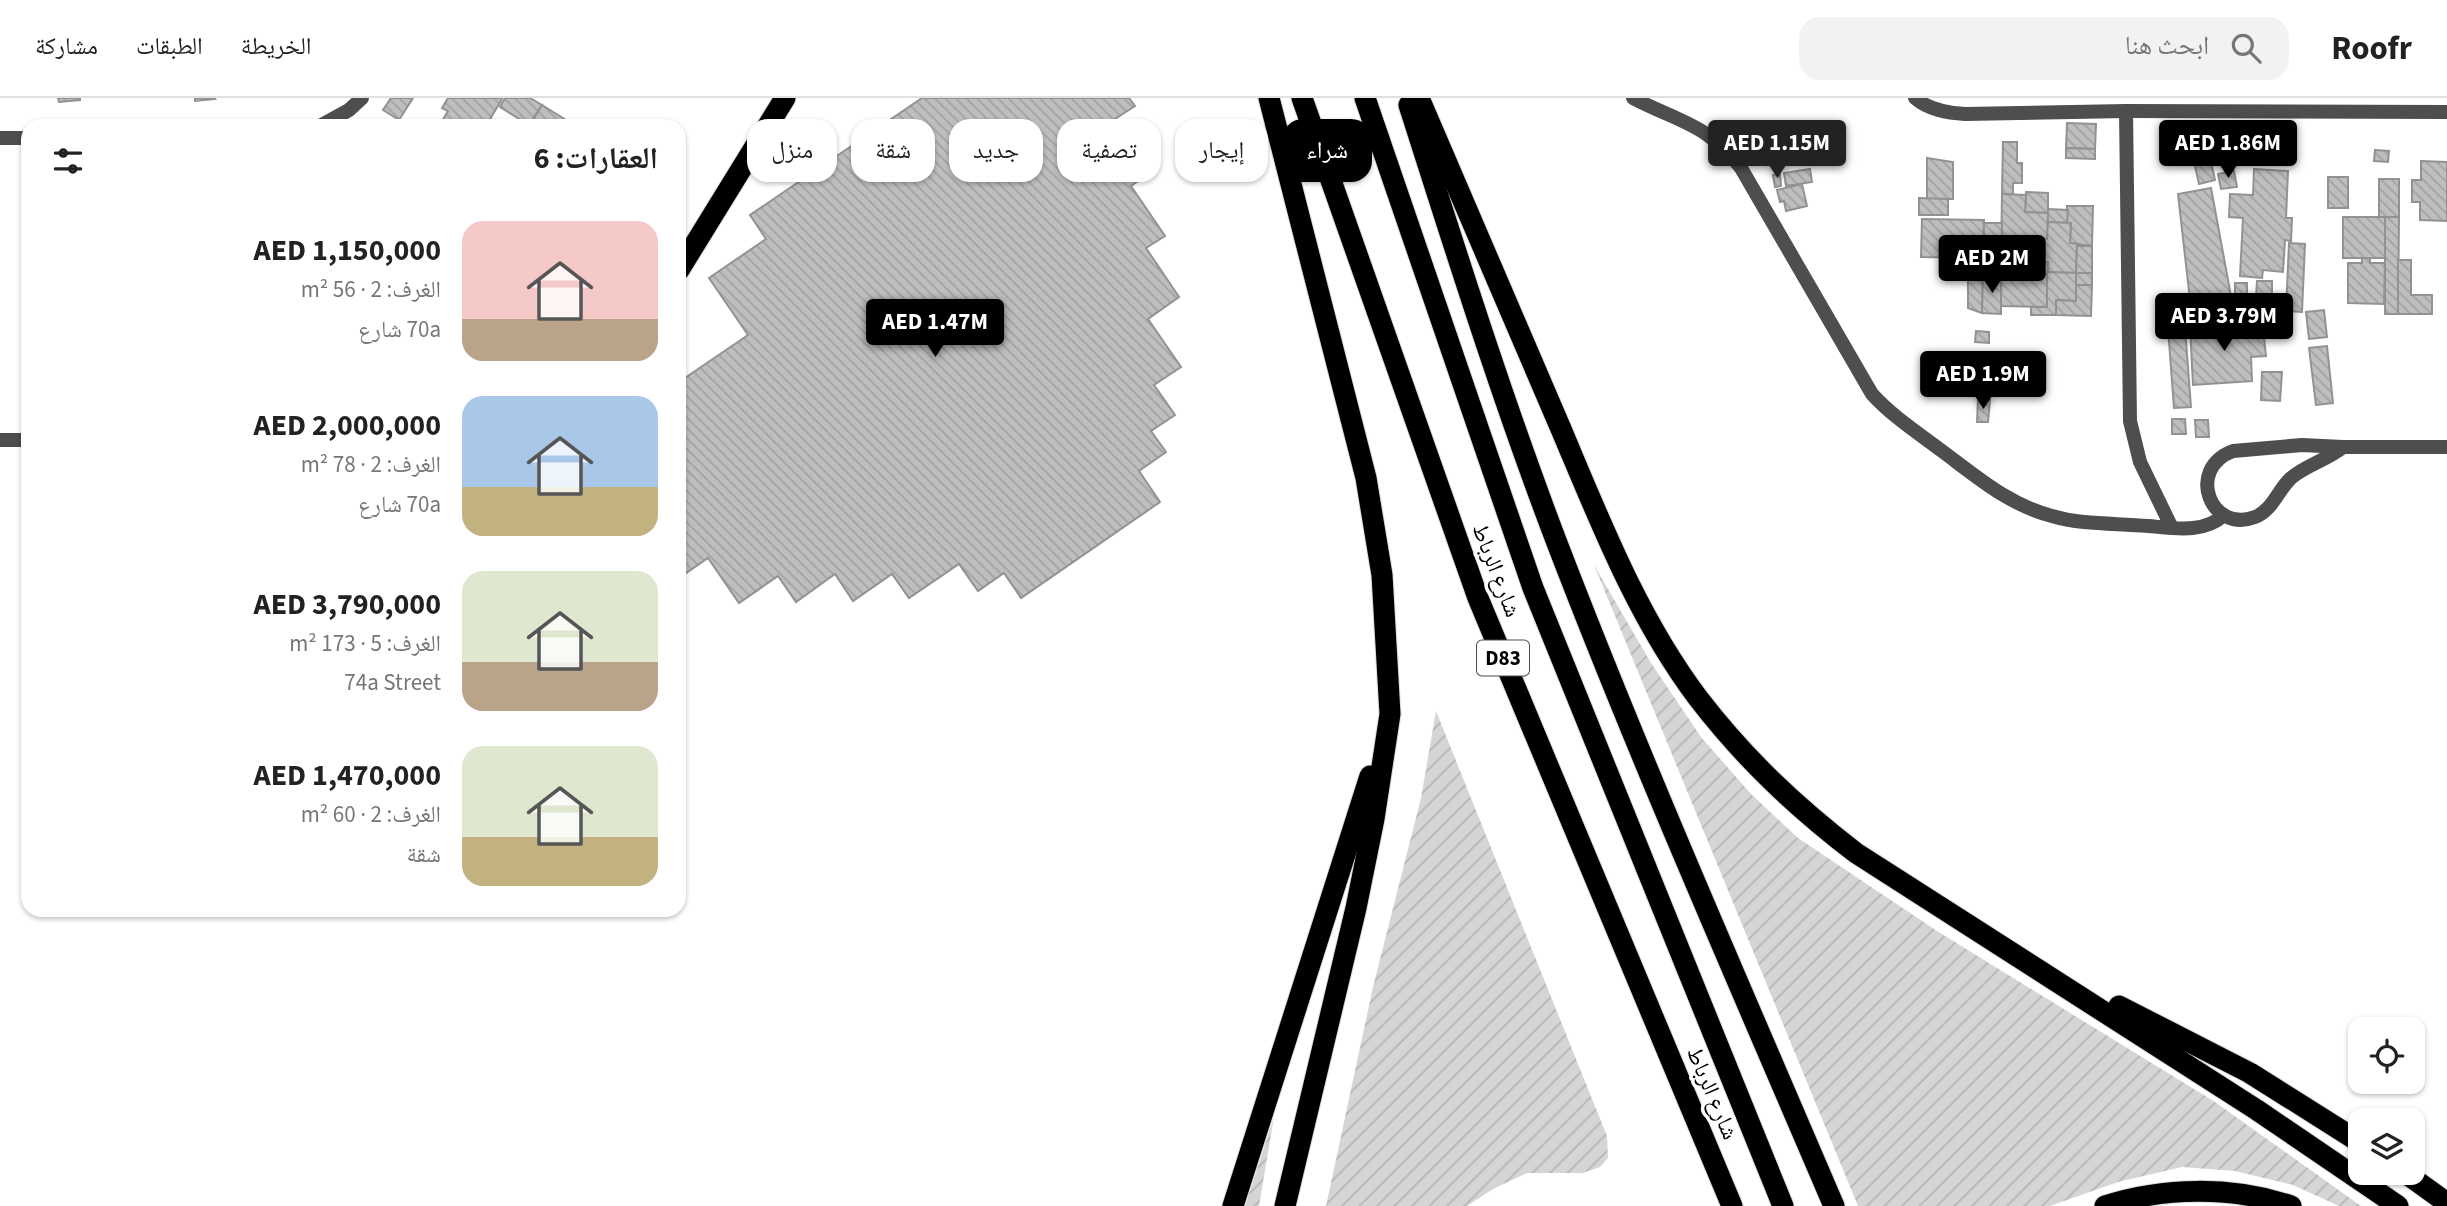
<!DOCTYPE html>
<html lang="ar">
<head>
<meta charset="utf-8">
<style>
  body { margin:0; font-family:"Source Sans 3","Noto Naskh Arabic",sans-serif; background:#f2f2f2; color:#222; direction:rtl; height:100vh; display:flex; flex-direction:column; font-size:26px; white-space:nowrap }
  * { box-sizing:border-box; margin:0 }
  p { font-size:23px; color:#767676 }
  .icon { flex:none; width:38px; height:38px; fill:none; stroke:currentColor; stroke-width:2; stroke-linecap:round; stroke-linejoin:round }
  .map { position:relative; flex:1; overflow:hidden; direction:ltr }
  .side { position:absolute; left:21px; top:21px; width:665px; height:798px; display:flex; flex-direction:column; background:#fff; border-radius:21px; box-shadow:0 2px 5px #0004; direction:rtl }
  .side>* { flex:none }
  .guide { position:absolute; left:707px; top:21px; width:665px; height:63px; direction:rtl; display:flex; gap:14px }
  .fabs { position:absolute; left:2348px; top:919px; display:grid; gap:14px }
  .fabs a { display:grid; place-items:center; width:77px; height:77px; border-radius:14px; background:#fff; box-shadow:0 2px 5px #0004; font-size:35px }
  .price { position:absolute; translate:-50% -60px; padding:0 16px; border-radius:7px; background:#000; color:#fff; font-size:23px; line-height:46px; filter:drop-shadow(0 2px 4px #0008) }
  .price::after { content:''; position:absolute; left:50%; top:42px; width:21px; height:16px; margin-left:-10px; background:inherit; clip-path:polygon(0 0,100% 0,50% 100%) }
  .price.current { background:#222; color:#fff }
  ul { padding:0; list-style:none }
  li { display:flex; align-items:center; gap:21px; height:175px; padding:0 28px }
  li span { display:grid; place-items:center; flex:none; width:196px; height:140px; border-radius:21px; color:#555 }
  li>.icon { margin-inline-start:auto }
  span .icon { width:84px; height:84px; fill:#fffc; stroke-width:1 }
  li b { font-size:30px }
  h2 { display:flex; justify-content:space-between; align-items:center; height:84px; padding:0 28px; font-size:30px }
  .tag { padding:0 24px; border-radius:21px; background:#fff; box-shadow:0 2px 5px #0004; font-size:24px; line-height:63px }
  .tag.current { background:#000; color:#fff }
  header { display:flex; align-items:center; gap:42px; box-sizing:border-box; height:98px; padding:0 35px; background:#fff; border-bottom:2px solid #e0e0e0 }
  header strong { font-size:33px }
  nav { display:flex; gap:38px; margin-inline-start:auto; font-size:24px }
  .search { width:490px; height:63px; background:#f2f2f2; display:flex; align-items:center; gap:18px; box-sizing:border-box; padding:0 24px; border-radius:21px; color:#767676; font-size:26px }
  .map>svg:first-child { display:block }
  .garden { fill:url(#garden-furrows) }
  .building { fill:url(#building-back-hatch); stroke:#929292; stroke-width:2 }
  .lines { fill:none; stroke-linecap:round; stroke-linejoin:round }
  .motorway-casing { stroke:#dbdbdb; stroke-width:23 }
  .minor { stroke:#4e4e4e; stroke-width:14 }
  .tertiary { stroke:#4e4e4e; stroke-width:14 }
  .motorway { stroke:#000; stroke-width:21 }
  .labels { text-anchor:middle; stroke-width:7; stroke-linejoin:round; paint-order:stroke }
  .shield { fill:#fff; stroke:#4c4c4c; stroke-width:2 }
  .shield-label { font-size:21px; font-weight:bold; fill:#000 }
  .street-label { font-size:23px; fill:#000; stroke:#fff }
</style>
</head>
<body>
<header>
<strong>Roofr</strong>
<div class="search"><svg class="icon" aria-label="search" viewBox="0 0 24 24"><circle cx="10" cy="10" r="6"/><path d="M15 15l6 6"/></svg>ابحث هنا</div>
<nav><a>الخريطة</a><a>الطبقات</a><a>مشاركة</a></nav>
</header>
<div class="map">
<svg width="2447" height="1108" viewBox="0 0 2447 1108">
  <defs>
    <pattern id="garden-furrows" width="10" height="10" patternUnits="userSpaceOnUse" patternTransform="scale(1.75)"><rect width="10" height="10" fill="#d5d5d5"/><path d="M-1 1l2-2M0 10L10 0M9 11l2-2" fill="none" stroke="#b5b5b5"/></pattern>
    <pattern id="building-back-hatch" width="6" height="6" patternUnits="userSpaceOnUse" patternTransform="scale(1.75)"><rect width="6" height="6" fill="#bebebe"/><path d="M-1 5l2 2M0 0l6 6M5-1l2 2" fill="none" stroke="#a2a2a2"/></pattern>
  </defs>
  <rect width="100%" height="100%" fill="#fff"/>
  <g class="garden">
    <polygon points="1594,467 1651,565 1701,639 1751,696 1798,740 1937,833 2215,1004 2361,1108 2339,1108 2293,1087 2235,1073 2182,1069 2118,1084 2050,1108 1858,1108"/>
    <polygon points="1436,613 1607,1038 1608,1060 1600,1069 1583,1075 1527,1075 1493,1091 1467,1108 1326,1108 1373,889 1421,700"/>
    <polygon points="1274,1019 1259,1108 1245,1108"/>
  </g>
  <g class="building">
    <polygon points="58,0 80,0 80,2 59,4"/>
    <polygon points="195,0 214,0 215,1 195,3"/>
    <polygon points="391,0 413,0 399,22 383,12"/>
    <polygon points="448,0 501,0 502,1 486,28 439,28 448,13 442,10"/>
    <polygon points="505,0 530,0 542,7 529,27 500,9"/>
    <polygon points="922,0 1129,0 1135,8 1115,21 1151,74 1131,88 1165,138 1146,150 1179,199 1148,221 1181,269 1154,287 1175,317 1151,333 1166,354 1139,373 1160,404 1021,500 1004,475 978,493 959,466 909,500 892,476 853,503 835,476 796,504 778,478 739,505 708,460 679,480 679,284 748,237 709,180 766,141 750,117"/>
    <polygon points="542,7 566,22 562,28 542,28 533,22"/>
    <polygon points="2067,25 2096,26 2095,51 2066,50"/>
    <polygon points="2003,44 2017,44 2017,65 2022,65 2022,85 2013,85 2013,97 2002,96"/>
    <polygon points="2066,50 2095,51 2095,61 2066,60"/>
    <polygon points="2375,52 2389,53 2388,64 2374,63"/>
    <polygon points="1927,60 1953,64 1953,101 1927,101"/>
    <polygon points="2421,63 2447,64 2447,123 2420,122 2420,104 2412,104 2412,82 2421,82"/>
    <polygon points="2211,64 2215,82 2199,86 2195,68"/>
    <polygon points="1810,71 1812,84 1786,88 1784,75"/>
    <polygon points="2254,71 2288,73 2286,120 2292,120 2291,143 2285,142 2283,174 2263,172 2262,180 2240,178 2243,120 2229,119 2230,96 2253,97"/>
    <polygon points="2234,73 2237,89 2221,91 2218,76"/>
    <polygon points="1780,76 1781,88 1775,89 1773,77"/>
    <rect x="2328" y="79" width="20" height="31"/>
    <rect x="2379" y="81" width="20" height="38"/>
    <polygon points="1802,86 1807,108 1786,113 1784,103 1780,104 1777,92"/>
    <polygon points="2211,90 2231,198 2190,202 2178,96"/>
    <polygon points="2026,94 2048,95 2048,115 2025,114"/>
    <polygon points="2002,96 2026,97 2025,114 2048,115 2047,141 2025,141 2025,164 2001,163"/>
    <polygon points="1919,100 1948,101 1948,117 1919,117"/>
    <polygon points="2067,108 2093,108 2092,148 2070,145 2071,125 2067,125"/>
    <polygon points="2048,111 2068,112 2067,125 2048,124"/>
    <rect x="2343" y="119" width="42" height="41"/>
    <polygon points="2385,119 2399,119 2398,216 2385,216"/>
    <polygon points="1922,121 1984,122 1983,160 1921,159"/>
    <polygon points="2048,124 2071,125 2070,145 2077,146 2076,175 2047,174 2048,164 2025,164 2025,141 2047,141"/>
    <polygon points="1984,125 2002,125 2001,179 1983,179"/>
    <polygon points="2289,145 2305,146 2302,214 2286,213"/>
    <polygon points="2077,148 2092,148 2092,175 2076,175"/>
    <polygon points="2362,160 2370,160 2370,165 2385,165 2384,206 2348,205 2348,165 2362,165"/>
    <polygon points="2398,162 2411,162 2411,197 2432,197 2432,216 2398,216"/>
    <polygon points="2001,163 2048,164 2047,209 2001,208"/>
    <polygon points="1968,167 1983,167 1982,215 1968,210"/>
    <polygon points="2047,174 2076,175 2076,203 2056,202 2056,217 2031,217 2031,209 2047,209"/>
    <rect x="2076" y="175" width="16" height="12"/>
    <polygon points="1983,179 2001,179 2001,216 1982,215"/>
    <polygon points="2257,183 2272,183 2272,199 2256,199"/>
    <polygon points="2235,185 2247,185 2247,200 2284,200 2284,215 2235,215"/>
    <polygon points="2076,187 2092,187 2091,218 2056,217 2056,202 2076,203"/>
    <polygon points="2324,212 2327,239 2309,241 2306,214"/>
    <polygon points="2184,216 2191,309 2174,310 2167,217"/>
    <polygon points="2248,224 2249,240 2264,239 2266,258 2251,259 2252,283 2193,287 2190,228"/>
    <polygon points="1976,233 1989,234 1989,245 1975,244"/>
    <polygon points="2327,248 2333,305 2316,307 2309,250"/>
    <polygon points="2262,274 2282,274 2280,303 2261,302"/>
    <polygon points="1978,301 1990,302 1988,324 1977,324"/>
    <polygon points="2172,321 2185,321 2186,336 2172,336"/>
    <polygon points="2195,322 2208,322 2209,339 2196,339"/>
  </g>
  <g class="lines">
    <defs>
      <g id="motorway">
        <polyline points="1269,0 1366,380 1382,477 1390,616 1374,721 1356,810 1285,1108"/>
        <polyline points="1302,0 1478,500 1732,1108"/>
        <polyline points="1365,0 1533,490 1783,1108"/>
        <path d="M1419,0C1466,110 1514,221 1561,331C1600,423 1637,519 1698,600C1745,661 1795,708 1856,755L2257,1012L2398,1108"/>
        <path d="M1409,7C1456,154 1502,301 1557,445C1643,669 1740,888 1834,1108"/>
        <polyline points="679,172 785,0"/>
        <polyline points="2119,908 2250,975 2361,1045"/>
        <polyline points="2404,1074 2447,1105"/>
        <polyline points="1233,1108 1370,678"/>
        <path d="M2105,1108C2163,1089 2232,1088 2291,1108"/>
      </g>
    </defs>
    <use href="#motorway" class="motorway-casing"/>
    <g class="minor">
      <path d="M1633,0C1679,24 1708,26 1741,70L1872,296C1892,318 1918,335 1942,353C1977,379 2009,407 2052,418C2082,427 2116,425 2148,428C2173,430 2204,436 2224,417"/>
      <path d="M1915,0C1929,12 1947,15 1965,16L2126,13L2447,14"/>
      <polyline points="2126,13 2130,323 2140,364 2172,430"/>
      <polyline points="320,28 349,12 362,0"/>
      <polyline points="0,40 28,40"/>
      <path d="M2302,347L2343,349C2327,362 2306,367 2291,380C2278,392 2272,413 2255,419C2211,436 2185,371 2233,353Z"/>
      <polyline points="2343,349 2447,349"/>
    </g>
    <polyline class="tertiary" points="0,342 28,342"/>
    <use href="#motorway" class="motorway"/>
  </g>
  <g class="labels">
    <rect class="shield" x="1477" y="542.5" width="52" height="35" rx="5"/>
    <g class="shield-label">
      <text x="1503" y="567">D83</text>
    </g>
    <g class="street-label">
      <text transform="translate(1497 472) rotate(69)" y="8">شارع الرباط</text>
      <text transform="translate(1713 995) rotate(67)" y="8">شارع الرباط</text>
    </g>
  </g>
</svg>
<div class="fabs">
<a><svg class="icon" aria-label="locate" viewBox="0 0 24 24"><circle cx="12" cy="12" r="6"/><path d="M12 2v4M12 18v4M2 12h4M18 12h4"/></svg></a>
<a><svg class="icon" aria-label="layers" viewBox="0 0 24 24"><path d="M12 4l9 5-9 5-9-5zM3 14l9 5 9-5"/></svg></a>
</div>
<b class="price current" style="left:1777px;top:82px">AED 1.15M</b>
<b class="price" style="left:2228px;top:82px">AED 1.86M</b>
<b class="price" style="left:1992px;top:197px">AED 2M</b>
<b class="price" style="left:2224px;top:255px">AED 3.79M</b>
<b class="price" style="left:935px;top:261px">AED 1.47M</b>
<b class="price" style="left:1983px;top:313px">AED 1.9M</b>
<div class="guide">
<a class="tag current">شراء</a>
<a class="tag">إيجار</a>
<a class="tag">تصفية</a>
<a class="tag">جديد</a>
<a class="tag">شقة</a>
<a class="tag">منزل</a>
</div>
<section class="side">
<h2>العقارات: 6<svg class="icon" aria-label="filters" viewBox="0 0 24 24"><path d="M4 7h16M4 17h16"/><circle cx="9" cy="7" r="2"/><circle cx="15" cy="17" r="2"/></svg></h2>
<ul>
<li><span style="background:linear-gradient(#f6c9c9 70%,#b9a48a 0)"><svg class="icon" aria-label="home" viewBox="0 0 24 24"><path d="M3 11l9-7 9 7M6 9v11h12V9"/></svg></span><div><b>AED 1,150,000</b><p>الغرف: 2 · 56 m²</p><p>70a شارع</p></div></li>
<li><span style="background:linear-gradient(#a9c7e8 65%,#c2b280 0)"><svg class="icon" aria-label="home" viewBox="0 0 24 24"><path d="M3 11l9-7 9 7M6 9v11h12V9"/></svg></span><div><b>AED 2,000,000</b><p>الغرف: 2 · 78 m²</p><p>70a شارع</p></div></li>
<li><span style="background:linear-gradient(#dfe7d0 65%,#b9a48a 0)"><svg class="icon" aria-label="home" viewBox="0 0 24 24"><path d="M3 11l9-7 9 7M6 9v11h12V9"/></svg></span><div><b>AED 3,790,000</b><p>الغرف: 5 · 173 m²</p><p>74a Street</p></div></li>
<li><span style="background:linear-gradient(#dfe7d0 65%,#c2b280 0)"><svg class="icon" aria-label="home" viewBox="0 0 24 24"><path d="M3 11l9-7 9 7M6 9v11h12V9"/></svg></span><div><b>AED 1,470,000</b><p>الغرف: 2 · 60 m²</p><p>شقة</p></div></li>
</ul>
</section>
</div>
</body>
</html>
